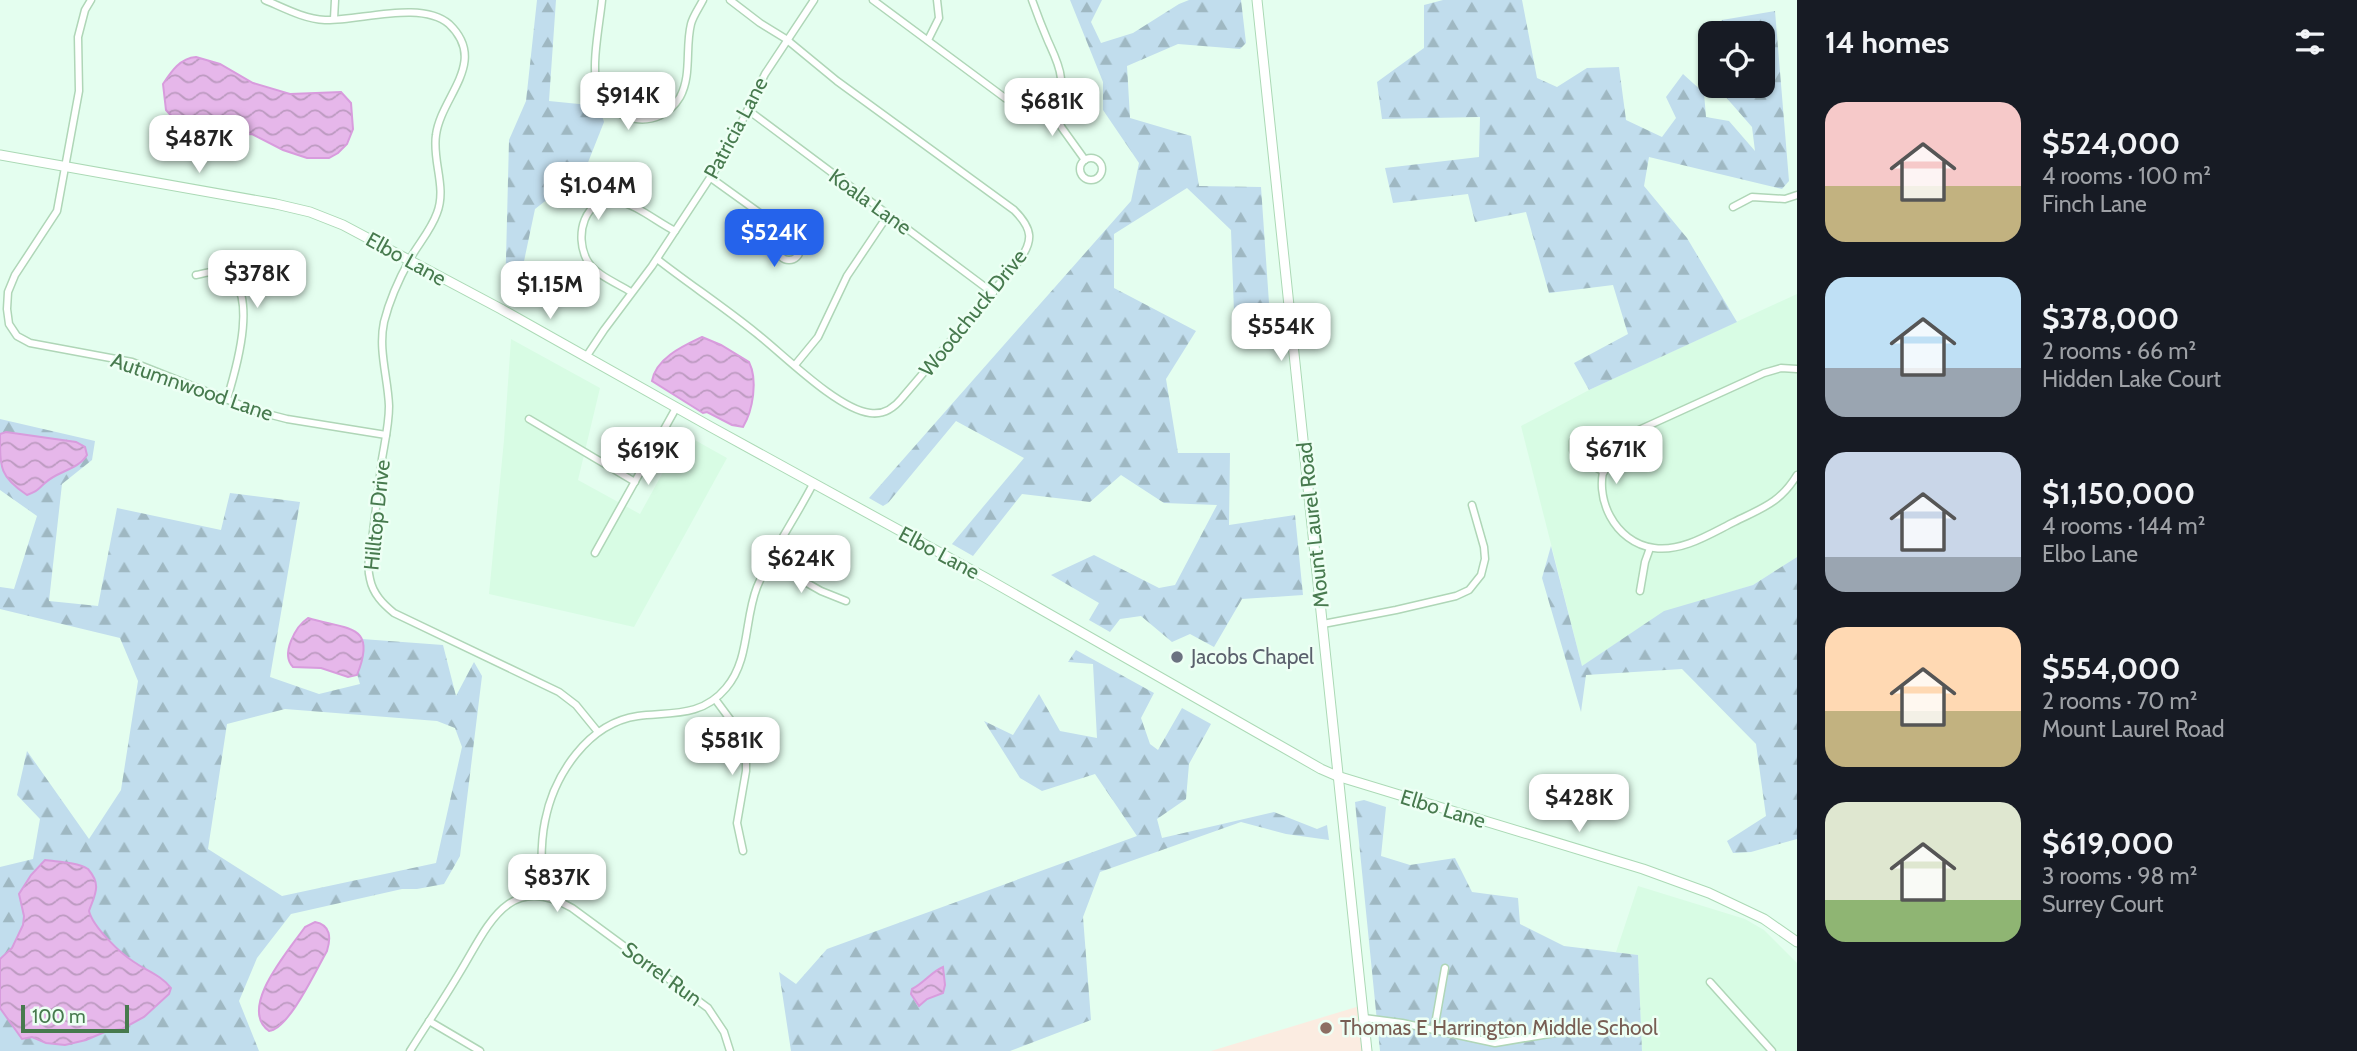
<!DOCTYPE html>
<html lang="en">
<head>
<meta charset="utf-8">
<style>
  body { margin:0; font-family:Cabin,sans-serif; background:#242831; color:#f1f3f6; height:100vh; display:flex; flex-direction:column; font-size:26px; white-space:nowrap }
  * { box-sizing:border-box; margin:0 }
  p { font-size:23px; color:#9ea1a6 }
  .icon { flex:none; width:38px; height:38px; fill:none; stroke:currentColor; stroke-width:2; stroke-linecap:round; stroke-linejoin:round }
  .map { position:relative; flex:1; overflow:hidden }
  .panel { display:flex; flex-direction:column; background:#171b24; width:560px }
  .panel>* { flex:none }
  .fabs { position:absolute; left:1698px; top:21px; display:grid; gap:14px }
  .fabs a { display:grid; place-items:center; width:77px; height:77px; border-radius:14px; background:#171b24; box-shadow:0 2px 5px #0004; font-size:35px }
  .scale { position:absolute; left:21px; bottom:18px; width:108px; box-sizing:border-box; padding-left:7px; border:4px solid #477a4e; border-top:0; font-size:19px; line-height:24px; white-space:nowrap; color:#477a4e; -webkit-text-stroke:5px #edfff4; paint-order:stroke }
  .price { position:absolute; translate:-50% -60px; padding:0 16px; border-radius:14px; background:#fff; color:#222; font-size:23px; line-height:46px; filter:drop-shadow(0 2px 4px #0008) }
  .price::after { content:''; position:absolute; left:50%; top:42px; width:21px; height:16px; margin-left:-10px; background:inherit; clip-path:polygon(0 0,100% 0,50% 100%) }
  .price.current { background:#2563eb; color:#fff }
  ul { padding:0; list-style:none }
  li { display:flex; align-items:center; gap:21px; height:175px; padding:0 28px }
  li span { display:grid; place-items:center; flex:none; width:196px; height:140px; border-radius:21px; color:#555 }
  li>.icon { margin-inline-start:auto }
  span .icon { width:84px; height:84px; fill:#fffc; stroke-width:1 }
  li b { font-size:30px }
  h2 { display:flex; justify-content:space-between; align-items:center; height:84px; padding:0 28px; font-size:30px }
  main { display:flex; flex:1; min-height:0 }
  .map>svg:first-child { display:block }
  .residential { fill:#d8fce4 }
  .education { fill:#fbece1 }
  .forest { fill:url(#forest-firs); fill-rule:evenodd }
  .water { fill:url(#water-waves); stroke:#d89cdd; stroke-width:2 }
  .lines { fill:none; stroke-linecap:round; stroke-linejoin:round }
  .street-casing { stroke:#afd6b7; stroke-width:9 }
  .secondary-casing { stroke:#abd9b5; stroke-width:11 }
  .street { stroke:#fff; stroke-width:6 }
  .secondary { stroke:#fff; stroke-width:9 }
  .worship-dot { fill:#6b7280; stroke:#edfff4; stroke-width:2.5 }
  .education-dot { fill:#8d6e63; stroke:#edfff4; stroke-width:2.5 }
  .labels { text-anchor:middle; stroke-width:5; stroke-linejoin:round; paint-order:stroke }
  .street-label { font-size:21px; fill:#477a4e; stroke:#edfff4 }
  .worship-label { font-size:21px; fill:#5b616d; stroke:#edfff4; text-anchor:start }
  .education-label { font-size:21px; fill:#785e54; stroke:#edfff4; text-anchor:start }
</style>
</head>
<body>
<main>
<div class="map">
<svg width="1797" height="1051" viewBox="0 0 1797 1051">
  <defs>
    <pattern id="forest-firs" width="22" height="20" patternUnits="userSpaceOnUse" patternTransform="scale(1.75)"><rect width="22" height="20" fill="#c1dded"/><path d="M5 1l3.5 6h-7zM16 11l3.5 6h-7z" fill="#9fb8c2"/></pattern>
    <pattern id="water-waves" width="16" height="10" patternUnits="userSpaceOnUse" patternTransform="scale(1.75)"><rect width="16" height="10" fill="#e6b7ea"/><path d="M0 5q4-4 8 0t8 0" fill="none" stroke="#bc9ac0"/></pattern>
  </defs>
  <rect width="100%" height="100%" fill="#e4feef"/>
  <g class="residential">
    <polygon points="1797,294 1797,557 1753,585 1664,612 1582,666 1521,426 1589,390"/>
    <polygon points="511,339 600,388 578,480 640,514 684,434 727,458 634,627 489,594 504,440"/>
    <polygon points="1638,886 1745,919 1764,930 1797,963 1797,1051 1642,1051 1638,955 1616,952"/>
  </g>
  <polygon class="education" points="1363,1005 1367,1051 1211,1051"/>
  <g class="forest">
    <polygon points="537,0 556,0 549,101 599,106 604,122 585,170 535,209 515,304 505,298 509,140 526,101"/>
    <polygon points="1070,0 1102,0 1091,22 1101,43 1133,33 1179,4 1189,0 1241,0 1246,43 1240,49 1178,44 1127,66 1130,118 1191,136 1199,186 1261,187 1269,303 1234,312 1231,230 1187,188 1114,234 1114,288 1196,331 1166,379 1178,453 1230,453 1229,525 1295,515 1303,595 1242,599 1214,647 1190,634 1172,642 1141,616 1120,619 1110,632 1089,620 1099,603 1051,575 1094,555 1159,588 1175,585 1217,505 1164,503 1121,475 1090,502 1022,494 973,556 952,544 1024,458 956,421 888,503 883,506 869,498 1131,201 1139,163 1103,110 1103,82"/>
    <polygon points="1443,0 1522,0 1537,78 1557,87 1587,68 1619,67 1626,120 1662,137 1676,118 1666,97 1683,74 1704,93 1706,117 1729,121 1755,151 1752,127 1724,95 1747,96 1742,86 1762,86 1762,33 1715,33 1722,20 1775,11 1789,181 1782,189 1649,157 1644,186 1687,238 1737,322 1589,390 1574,363 1628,334 1613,285 1549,293 1526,212 1475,222 1468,194 1393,203 1385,168 1479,157 1480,117 1382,119 1377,82 1424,48 1424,5"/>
    <path d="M0,419L95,441L92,460L62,484L49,601L98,606L117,508L221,530L230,493L300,502L270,677L319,694L360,684L357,674L290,664L308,618L362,639L443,645L456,696L474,662L482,676L460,856L444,884L417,889H402L291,914L257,958L239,1001L259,1051H0V867L33,859L40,819L17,795L27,751L89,839L121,790L138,681L120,638L0,609V587L14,589L37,516L0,490ZM285,709L437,721L455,728L462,747L436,863L282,896L208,849L227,724Z"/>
    <polygon points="1551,546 1582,666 1664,611 1753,585 1797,557 1797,839 1751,852 1733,853 1727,841 1766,816 1756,744 1682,669 1586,675 1581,712 1542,578"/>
    <polygon points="1076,650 1154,693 1141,718 1150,744 1158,750 1182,708 1211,724 1189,764 1186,799 1157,819 1162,838 1274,812 1317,829 1327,825 1329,840 1286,834 1241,822 1100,872 1083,917 1091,1020 1010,1051 791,1051 779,972 796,984 827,949 1137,836 1095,774 1042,791 1020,778 984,721 1013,735 1039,694 1060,731 1097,738 1093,664 1068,662"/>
    <polygon points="1364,800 1386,807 1381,856 1410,865 1455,858 1472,892 1518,898 1520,924 1564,946 1638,955 1642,1051 1380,1051 1355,802"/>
  </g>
  <g class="water">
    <path d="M196,57L220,64L253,83L290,94L341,92L351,103L353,129L347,144L338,153L329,158H307L283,150L252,134L222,135L187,128L176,121L166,110L163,84C171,72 180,58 196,57Z"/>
    <path d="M702,337L721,345L749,362C758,380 753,410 743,427L732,425L707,412L703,413L652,381C656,358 683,346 702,337Z"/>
    <path d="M6,432L76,442L85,447L87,455C78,470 57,471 45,483C37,490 38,491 27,495C0,477 0,469 0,434Z"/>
    <path d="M308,618C347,630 378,623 357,675L348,677L321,668L293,667C280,654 296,626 308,618Z"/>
    <path d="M45,860C59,862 76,862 88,869C102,885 95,894 89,911C93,927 120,953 134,962C147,971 161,975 171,988L169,994L144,1017L122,1029L107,1031L86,1040L65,1045L46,1043L32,1037L22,1039L0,1008V959L12,948L23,925L24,916L19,894L31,875Z"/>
    <path d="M315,922C331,925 331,938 327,951C316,970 289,1029 269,1031C237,1008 290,949 305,927Z"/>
    <path d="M943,967L945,985L943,993L927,999L919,1006L911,994L912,989C924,983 931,972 943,967Z"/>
  </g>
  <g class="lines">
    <defs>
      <g id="street">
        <polyline points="91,0 85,10 78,37 79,91 57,211 15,275 8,292 7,309 9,324 17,336 30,343 132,362 256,411 287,419 386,435"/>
        <path d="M265,0C284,8 304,19 325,20C360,21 421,0 449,24C489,62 441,96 436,135C432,161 447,187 437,213C431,230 419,243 410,259C400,277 389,302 384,322C378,350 388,378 389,406C389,424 385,441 382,459C379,483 376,508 373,532C371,547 366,564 370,579C373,594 383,604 394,613L559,692L576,705L598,732"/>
        <path d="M602,0C600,21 591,66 597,85C608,123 659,133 680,97C692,75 685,48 691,24C693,16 699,8 703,0"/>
        <path d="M873,0L1005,98C1018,105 1031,111 1046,104C1073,90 1057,61 1048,41C1042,27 1037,14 1032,0"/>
        <polyline points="334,19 335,0"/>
        <polyline points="928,40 939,18 937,0"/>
        <polyline points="1048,103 1062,128 1085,160"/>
        <polyline points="748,110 993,293"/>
        <circle cx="1091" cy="169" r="11"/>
        <polyline points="711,178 775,224 786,238"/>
        <polyline points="1733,207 1752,197 1785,199 1797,195"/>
        <circle cx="789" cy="249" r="11"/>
        <path d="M657,259C689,284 724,307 756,333C783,354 837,409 870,413C883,415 894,408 902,398L1018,262C1034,241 1033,229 1014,210L837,81L786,39L760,23L730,0"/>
        <path d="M196,275C202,274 211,271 218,272C264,279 235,373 227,399"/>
        <path d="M631,292C617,283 595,275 587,260C574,236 584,196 617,201C636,204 657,222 675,231"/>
        <polyline points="586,357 604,330 652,266 727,152 765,74 814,0"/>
        <polyline points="795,365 818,337 847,276 888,215"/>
        <path d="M1797,369L1781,368L1764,373L1630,434C1620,441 1611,450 1606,462C1592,497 1615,543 1654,548C1682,552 1710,534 1734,522C1762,508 1780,503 1797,475"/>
        <polyline points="529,419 635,482"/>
        <polyline points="1604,472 1575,455 1573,450 1573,441 1580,436 1585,437 1611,454"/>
        <polyline points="595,553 676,408"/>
        <polyline points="770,562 821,591 846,601"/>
        <polyline points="1640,591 1645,562 1650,548"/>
        <polyline points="1323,624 1396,610 1456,596 1469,590 1481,575 1485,559 1484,547 1472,505"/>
        <polyline points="715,699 738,730 746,753 746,771 737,823 743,851"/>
        <path d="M543,896C541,871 540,845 545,821C554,775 588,723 638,716C672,712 702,717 726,688C750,660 744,620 757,587C772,551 795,519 813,484"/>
        <polyline points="1710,982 1772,1051"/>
        <polyline points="1364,1018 1402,1023 1495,1043 1555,1033"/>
        <polyline points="429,1021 480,1051"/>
        <polyline points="1434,1030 1445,968"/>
        <path d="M410,1051C427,1024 444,999 460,972C488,926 508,871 572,908L708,1008L724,1032L730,1051"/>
      </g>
      <g id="secondary">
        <polyline points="1257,0 1367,1051"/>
        <polyline points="0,155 276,204 310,212 343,225 501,309 711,427 986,578 1321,769 1337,776 1643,869 1709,893 1764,919 1797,942"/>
      </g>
    </defs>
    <use href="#street" class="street-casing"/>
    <use href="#secondary" class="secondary-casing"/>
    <use href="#street" class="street"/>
    <use href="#secondary" class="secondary"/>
  </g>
  <circle class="worship-dot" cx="1177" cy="657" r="7"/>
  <circle class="education-dot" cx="1326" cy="1028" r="7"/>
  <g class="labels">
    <g class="street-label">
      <text transform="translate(736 128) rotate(-62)" y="7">Patricia Lane</text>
      <text transform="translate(870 202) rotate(36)" y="7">Koala Lane</text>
      <text transform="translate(406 259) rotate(29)" y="7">Elbo Lane</text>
      <text transform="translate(973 313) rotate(-51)" y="7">Woodchuck Drive</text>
      <text transform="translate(192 387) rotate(19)" y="7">Autumnwood Lane</text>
      <text transform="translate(377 515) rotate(-84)" y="7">Hilltop Drive</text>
      <text transform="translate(1313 525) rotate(-96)" y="7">Mount Laurel Road</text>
      <text transform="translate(939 553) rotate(28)" y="7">Elbo Lane</text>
      <text transform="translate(1443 809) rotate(17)" y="7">Elbo Lane</text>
      <text transform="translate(662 974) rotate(36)" y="7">Sorrel Run</text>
    </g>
    <g class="worship-label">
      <text x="1191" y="664">Jacobs Chapel</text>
    </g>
    <g class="education-label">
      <text x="1340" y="1035">Thomas E Harrington Middle School</text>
    </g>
  </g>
</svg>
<div class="fabs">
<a><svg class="icon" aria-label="locate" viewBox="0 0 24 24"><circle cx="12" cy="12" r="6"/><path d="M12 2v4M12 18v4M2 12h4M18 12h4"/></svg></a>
</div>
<div class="scale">100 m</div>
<b class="price" style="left:628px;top:132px">$914K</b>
<b class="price" style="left:1052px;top:138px">$681K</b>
<b class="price" style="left:199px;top:175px">$487K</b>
<b class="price" style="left:598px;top:222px">$1.04M</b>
<b class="price current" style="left:774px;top:269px">$524K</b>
<b class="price" style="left:257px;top:310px">$378K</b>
<b class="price" style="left:550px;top:321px">$1.15M</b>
<b class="price" style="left:1281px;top:363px">$554K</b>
<b class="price" style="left:1616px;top:486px">$671K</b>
<b class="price" style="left:648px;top:487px">$619K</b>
<b class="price" style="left:801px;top:595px">$624K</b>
<b class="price" style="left:732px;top:777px">$581K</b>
<b class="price" style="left:1579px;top:834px">$428K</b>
<b class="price" style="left:557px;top:914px">$837K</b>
</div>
<section class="panel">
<h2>14 homes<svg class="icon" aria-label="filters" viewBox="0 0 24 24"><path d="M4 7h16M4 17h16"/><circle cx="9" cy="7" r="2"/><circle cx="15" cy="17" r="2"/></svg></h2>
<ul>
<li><span style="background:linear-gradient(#f6c9c9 60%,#c2b280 0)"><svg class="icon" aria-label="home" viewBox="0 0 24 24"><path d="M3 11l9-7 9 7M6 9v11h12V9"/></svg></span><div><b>$524,000</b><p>4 rooms · 100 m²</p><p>Finch Lane</p></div></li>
<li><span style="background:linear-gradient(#bfe0f5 65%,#9aa5b1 0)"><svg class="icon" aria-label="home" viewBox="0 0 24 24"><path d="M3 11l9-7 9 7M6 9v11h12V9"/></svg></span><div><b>$378,000</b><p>2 rooms · 66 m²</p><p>Hidden Lake Court</p></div></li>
<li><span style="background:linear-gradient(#c9d6e8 75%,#9aa5b1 0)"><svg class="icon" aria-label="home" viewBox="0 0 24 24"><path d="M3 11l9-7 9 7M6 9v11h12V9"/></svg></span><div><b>$1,150,000</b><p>4 rooms · 144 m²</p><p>Elbo Lane</p></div></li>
<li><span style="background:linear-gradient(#ffd9b3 60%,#c2b280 0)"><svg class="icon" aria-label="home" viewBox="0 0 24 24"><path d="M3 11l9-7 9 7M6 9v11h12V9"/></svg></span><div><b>$554,000</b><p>2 rooms · 70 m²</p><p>Mount Laurel Road</p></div></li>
<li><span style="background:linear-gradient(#dfe7d0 70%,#8fb573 0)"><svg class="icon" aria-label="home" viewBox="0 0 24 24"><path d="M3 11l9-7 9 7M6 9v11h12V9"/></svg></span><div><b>$619,000</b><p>3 rooms · 98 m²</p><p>Surrey Court</p></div></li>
</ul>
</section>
</main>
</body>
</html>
